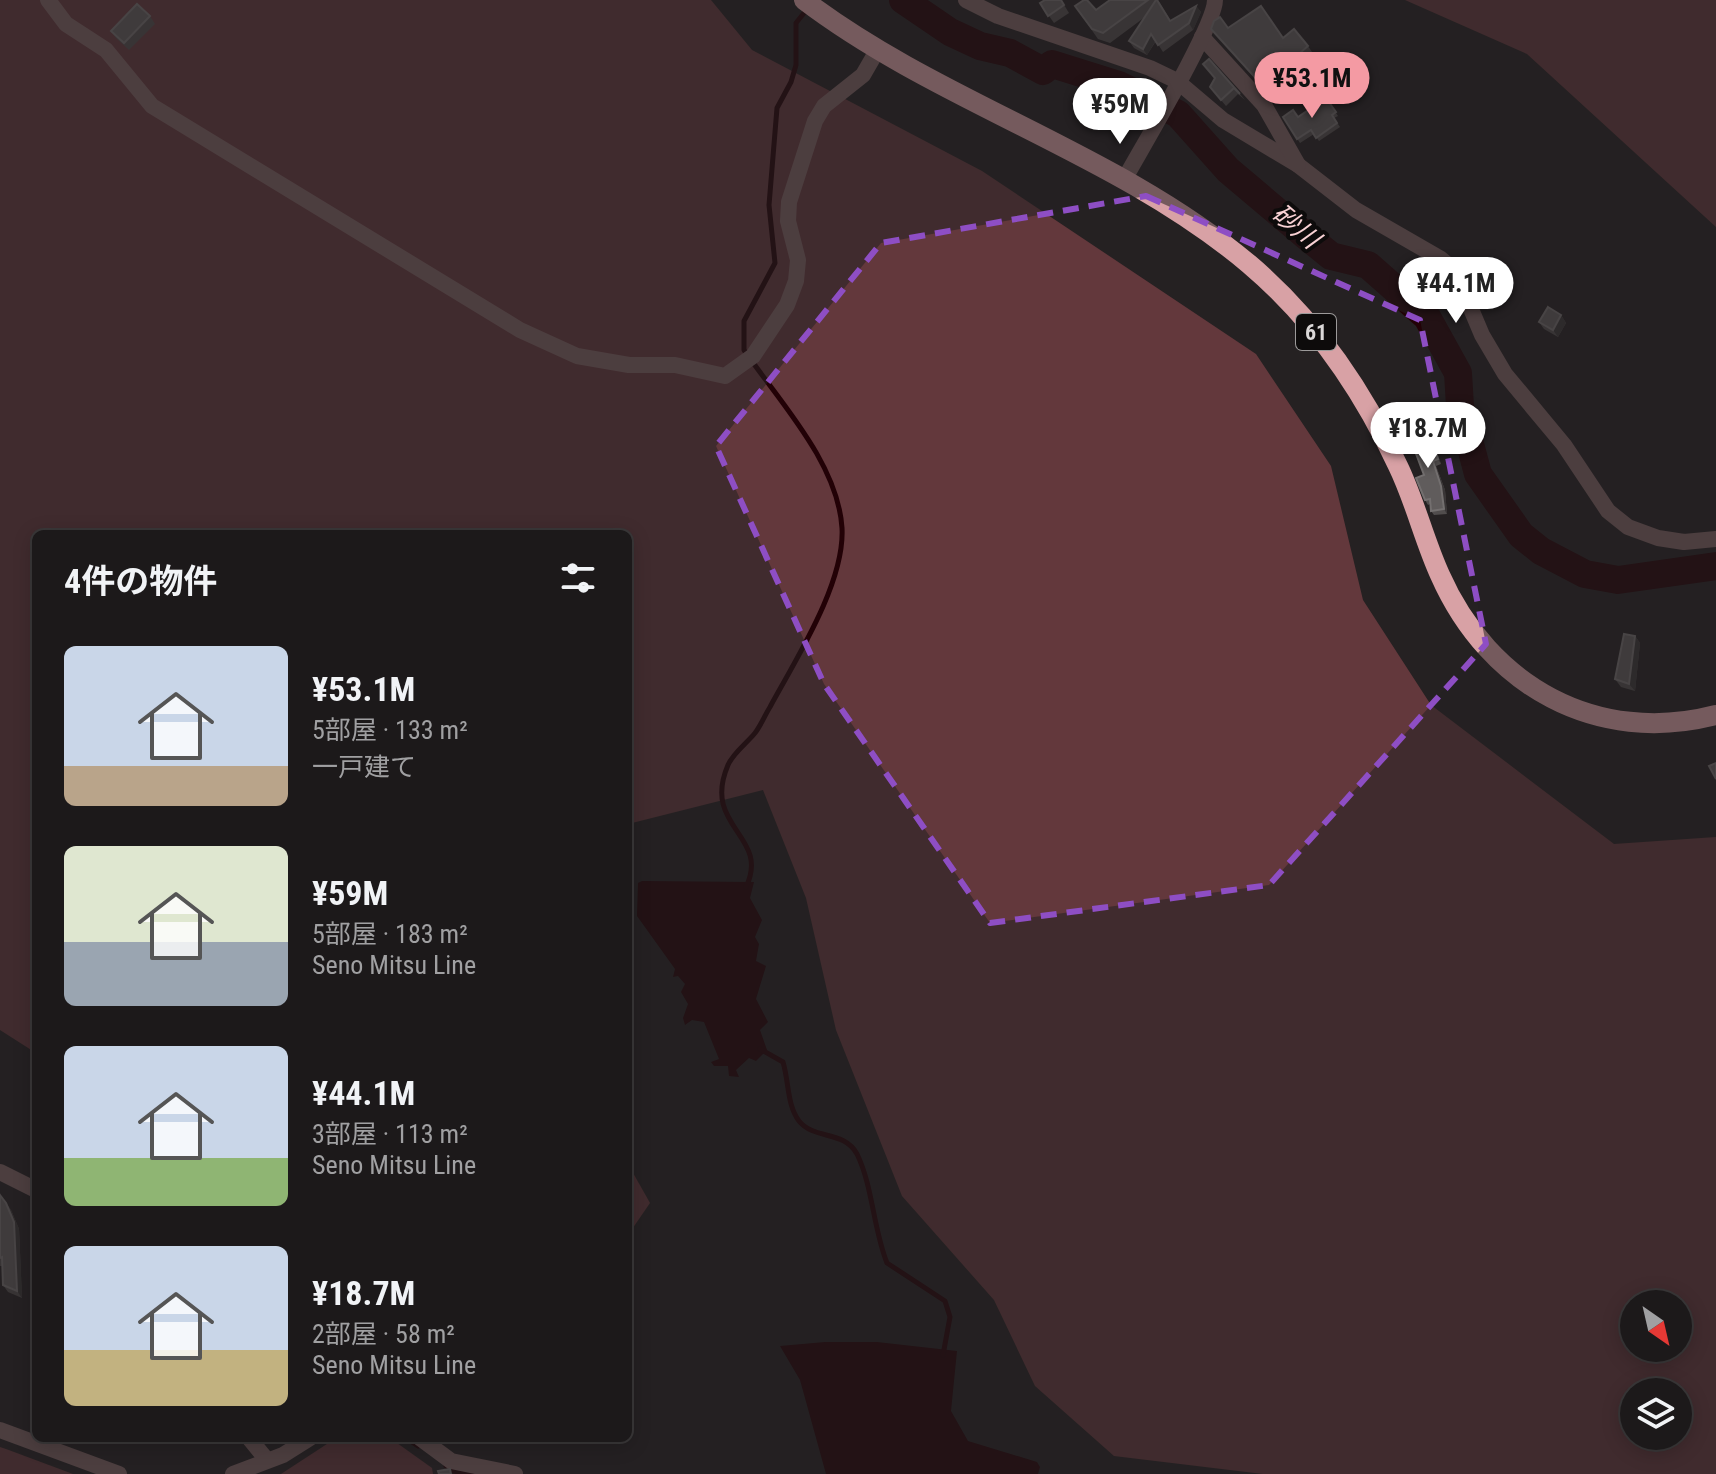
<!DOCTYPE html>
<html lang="ja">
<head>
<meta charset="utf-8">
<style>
  body { margin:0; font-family:"Roboto Condensed","Noto Sans JP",sans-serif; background:#292627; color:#f1f3f6; height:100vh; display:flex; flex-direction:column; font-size:30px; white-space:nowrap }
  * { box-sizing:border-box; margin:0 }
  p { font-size:26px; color:#a0a0a2 }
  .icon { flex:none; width:44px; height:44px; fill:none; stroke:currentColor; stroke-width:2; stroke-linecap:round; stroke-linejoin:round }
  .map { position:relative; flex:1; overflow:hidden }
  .drawer { position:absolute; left:32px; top:530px; width:600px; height:912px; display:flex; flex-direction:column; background:#1c191a; border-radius:12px; box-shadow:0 4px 20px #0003,0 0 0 2px #3a3839 }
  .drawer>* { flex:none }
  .needle { width:52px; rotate:146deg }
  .fabs { position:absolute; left:1620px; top:1290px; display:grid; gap:16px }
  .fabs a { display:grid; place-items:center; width:72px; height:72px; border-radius:50%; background:#1c191a; box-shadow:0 4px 20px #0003,0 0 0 2px #3a3839; font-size:40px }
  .price { position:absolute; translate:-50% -68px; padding:0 18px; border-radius:28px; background:#fff; color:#222; font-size:26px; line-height:52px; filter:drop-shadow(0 2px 4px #0008) }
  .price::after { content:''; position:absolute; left:50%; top:48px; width:24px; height:18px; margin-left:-12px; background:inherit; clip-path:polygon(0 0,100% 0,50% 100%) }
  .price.active { background:#f49aa3; color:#111 }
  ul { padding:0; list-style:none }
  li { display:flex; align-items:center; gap:24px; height:200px; padding:0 32px }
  li span { display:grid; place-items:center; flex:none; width:224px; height:160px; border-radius:12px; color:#555 }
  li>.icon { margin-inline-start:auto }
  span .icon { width:96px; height:96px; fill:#fffc; stroke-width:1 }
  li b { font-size:34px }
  h2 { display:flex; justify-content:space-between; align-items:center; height:96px; padding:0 32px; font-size:34px }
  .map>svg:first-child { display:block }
  .green { fill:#63383c; fill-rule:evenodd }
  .water { fill:#220106 }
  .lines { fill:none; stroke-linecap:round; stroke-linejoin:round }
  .stream { stroke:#220106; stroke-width:5 }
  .river { stroke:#220106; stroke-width:28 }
  .street { stroke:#7d6263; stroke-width:16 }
  .primary { stroke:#d8a1a5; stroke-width:20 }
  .wall { fill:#514d4d }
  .shaded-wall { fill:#393536 }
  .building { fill:#605c5c; stroke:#736f6f; stroke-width:2 }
  .marked { fill:none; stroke:#8e4ec4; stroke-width:6; stroke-dasharray:16 10; stroke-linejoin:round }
  .labels { text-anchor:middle; stroke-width:8; stroke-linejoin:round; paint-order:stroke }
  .shield { fill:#0d0b0b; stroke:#9c9a9a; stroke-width:2 }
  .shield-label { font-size:22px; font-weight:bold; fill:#dad7d7 }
  .water-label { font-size:26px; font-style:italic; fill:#f9d2d5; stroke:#0d0b0b }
</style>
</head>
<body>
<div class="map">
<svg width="1716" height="1474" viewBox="0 0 1716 1474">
  <rect width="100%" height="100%" fill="#252122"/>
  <g class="green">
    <path d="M0,0H711L752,50L982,171L1256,354L1331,466L1363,600L1431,705L1614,844L1716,837V1474H1263L1114,1456L1035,1386L994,1300L902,1196L836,1030L806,898L763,790L628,824V534H36V1053L0,1030ZM1634,1304H1678V1348H1634ZM1634,1392H1678V1436H1634Z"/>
    <polygon points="1405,0 1716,0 1716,227 1527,54"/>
    <polygon points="628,1164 650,1203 628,1235"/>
    <polygon points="368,1438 397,1443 432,1468 433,1474 281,1474 330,1442"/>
    <polygon points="0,1447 6,1449 73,1474 0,1474"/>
  </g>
  <g class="water">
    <polygon points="642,881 754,882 750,898 762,920 755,937 759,944 756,961 766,966 756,999 768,1022 760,1030 767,1050 756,1061 749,1058 736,1070 739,1077 729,1076 728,1066 714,1066 711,1062 719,1059 704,1022 692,1020 685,1025 683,1018 688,1004 681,992 685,984 678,976 673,977 675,969 637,916 638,883"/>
    <polygon points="825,1342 877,1342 957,1351 951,1411 968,1441 1037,1462 1040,1467 1038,1474 826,1474 800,1380 780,1346"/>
  </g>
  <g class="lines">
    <g class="stream">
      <path d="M746,887C771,835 701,828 728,765C733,753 747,743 755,733C761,725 765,715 770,707C796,659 845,583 842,528C838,463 779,401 744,350V321L775,263L769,205L777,108L791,82L796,65V23L804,13"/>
      <path d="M760,1049L783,1062C789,1082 787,1105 799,1121C814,1140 844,1130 857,1154C873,1187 873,1228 887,1263L945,1301L950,1317L943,1355"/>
      <polyline points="406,1438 418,1446"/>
      <polyline points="446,1466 453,1471 475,1474"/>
    </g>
    <polyline class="river" points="903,0 950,32 980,46 1010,53 1043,71 1052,64 1119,85 1178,114 1228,170 1305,235 1331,256 1368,265 1427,317 1458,373 1460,406 1478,474 1521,535 1541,551 1585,574 1618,580 1716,566"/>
    <g class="street">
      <polyline points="48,0 66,24 106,50 152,106 520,330 577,356 629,365 675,365 725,376 753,356 787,305 796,281 798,260 788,221 789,202 815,121 824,106 863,75 878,49"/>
      <polyline points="966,0 998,16 1150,68 1177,81 1223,120 1298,165 1356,210 1441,259 1455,271 1482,335 1505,374 1564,445 1608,511 1628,527 1658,538 1684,542 1716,539"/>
      <polyline points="1202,37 1264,105 1298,165"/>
      <path d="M1124,180C1141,149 1215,26 1215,0"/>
      <polyline points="0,1172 36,1190"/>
      <polyline points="0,1430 119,1474"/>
      <polyline points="249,1438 267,1460"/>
      <polyline points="420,1438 451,1461 515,1474"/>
      <polyline points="233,1474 283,1455 310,1438"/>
    </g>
    <path class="primary" d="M804,0C941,104 1116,152 1249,264C1314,319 1362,389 1398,466C1415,501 1424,540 1440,575C1489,686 1597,746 1716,715"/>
  </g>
  <g class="wall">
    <polygon points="1061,0 1069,13 1054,23 1040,3"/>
    <polygon points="1110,0 1158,0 1171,21 1196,6 1201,12 1193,30 1163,52 1156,41 1147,55 1134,48 1129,41 1145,17 1110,43 1098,39 1075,6 1096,10"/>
    <polygon points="150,16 155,24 129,50 116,38 111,31"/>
    <polygon points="1228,28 1283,38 1308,46 1312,52 1295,66 1303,83 1284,94 1276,80 1264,89 1211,29"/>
    <polygon points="1209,59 1240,94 1245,100 1238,94 1226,106 1210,87 1215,79 1203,64"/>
    <polygon points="1326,98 1338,116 1334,118 1340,127 1319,141 1314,134 1300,143 1283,117 1298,117"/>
    <polygon points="1561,315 1566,323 1558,337 1544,329 1539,322"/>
    <polygon points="1425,434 1432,438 1441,464 1436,466 1445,490 1447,514 1434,515 1431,511 1430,504 1428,505 1425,500"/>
    <polygon points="1635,636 1640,643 1635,691 1621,687 1615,679"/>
    <polygon points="0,1195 11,1210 19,1229 22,1298 8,1292 3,1285 2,1266 0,1266"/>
  </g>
  <g class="shaded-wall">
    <polygon points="1196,6 1201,12 1193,30 1189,23"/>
    <polygon points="1151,34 1156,40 1147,55 1143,49"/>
    <polygon points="1561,315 1566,323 1558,337 1553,330"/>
    <polygon points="1429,433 1432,438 1441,464 1438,459"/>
    <polygon points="1433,461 1436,466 1445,490 1447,514 1444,509"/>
    <polygon points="1635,636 1640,643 1635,691 1629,684"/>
    <polygon points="6,1203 11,1210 19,1229 22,1298 17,1291"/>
  </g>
  <g class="building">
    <polygon points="1045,0 1061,0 1064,5 1048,16 1040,3"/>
    <polygon points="1084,0 1087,0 1096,10 1110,0 1148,0 1103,33 1092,29 1075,6"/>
    <polygon points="1156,0 1157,0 1170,21 1196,6 1189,23 1158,45 1151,34 1143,49 1129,41"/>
    <polygon points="137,4 150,16 124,43 111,31"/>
    <polygon points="1261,6 1283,38 1294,29 1308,46 1291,61 1299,78 1280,89 1272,74 1260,83 1211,29 1214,21 1220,17 1228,28"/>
    <polygon points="1209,59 1240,94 1234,88 1221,100 1210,87 1215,78 1203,64"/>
    <polygon points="1326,98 1336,112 1332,115 1337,123 1316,138 1311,130 1297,139 1283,117 1293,110 1298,117"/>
    <polygon points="1548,307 1561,315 1553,330 1539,322"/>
    <polygon points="1422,430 1424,435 1429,433 1438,459 1433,461 1441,486 1444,509 1431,511 1430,499 1425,500 1416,478 1424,475 1409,435"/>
    <polygon points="1624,634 1635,636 1629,684 1615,679"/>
    <polygon points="1716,763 1716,779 1709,766"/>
    <polygon points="0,1195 6,1203 14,1222 17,1291 3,1285 2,1257 0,1258"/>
    <polygon points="450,1469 451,1474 439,1474 438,1471"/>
  </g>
  <path d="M0 0H1716V1474H0ZM1146,196L1420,320L1486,644L1269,885L990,923L824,684L716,446L881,243Z" fill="#252122" fill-opacity=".55" fill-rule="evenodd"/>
  <path class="marked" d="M1146,196L1420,320L1486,644L1269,885L990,923L824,684L716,446L881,243Z"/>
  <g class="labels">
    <rect class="shield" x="1296" y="314" width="40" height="36" rx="6"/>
    <g class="shield-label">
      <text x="1316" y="340">61</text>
    </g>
    <g class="water-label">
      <text transform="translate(1296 226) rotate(40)" y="9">砂川</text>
    </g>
  </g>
</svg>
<div class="fabs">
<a><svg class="needle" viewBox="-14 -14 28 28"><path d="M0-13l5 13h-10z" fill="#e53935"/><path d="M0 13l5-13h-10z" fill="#a0a0a2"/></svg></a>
<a><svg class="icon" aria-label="layers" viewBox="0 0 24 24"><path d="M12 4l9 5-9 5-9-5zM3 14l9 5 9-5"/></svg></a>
</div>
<b class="price active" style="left:1312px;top:120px">¥53.1M</b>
<b class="price" style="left:1120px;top:146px">¥59M</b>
<b class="price" style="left:1456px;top:325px">¥44.1M</b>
<b class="price" style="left:1428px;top:470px">¥18.7M</b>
<section class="drawer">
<h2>4件の物件<svg class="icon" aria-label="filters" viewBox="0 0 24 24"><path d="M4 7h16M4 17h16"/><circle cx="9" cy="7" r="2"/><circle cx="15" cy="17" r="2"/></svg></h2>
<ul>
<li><span style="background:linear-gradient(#c9d6e8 75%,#b9a48a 0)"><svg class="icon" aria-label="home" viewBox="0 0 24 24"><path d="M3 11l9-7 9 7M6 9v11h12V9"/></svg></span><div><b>¥53.1M</b><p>5部屋 · 133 m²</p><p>一戸建て</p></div></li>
<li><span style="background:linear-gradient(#dfe7d0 60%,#9aa5b1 0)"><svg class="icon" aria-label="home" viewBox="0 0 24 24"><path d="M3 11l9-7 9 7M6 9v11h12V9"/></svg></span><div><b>¥59M</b><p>5部屋 · 183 m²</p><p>Seno Mitsu Line</p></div></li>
<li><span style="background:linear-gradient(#c9d6e8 70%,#8fb573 0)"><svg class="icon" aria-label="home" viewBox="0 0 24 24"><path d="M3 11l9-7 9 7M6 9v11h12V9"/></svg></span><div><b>¥44.1M</b><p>3部屋 · 113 m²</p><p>Seno Mitsu Line</p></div></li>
<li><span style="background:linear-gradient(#c9d6e8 65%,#c2b280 0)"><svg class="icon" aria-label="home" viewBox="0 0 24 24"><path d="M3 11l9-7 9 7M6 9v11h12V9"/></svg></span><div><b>¥18.7M</b><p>2部屋 · 58 m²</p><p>Seno Mitsu Line</p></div></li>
</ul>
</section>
</div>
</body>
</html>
